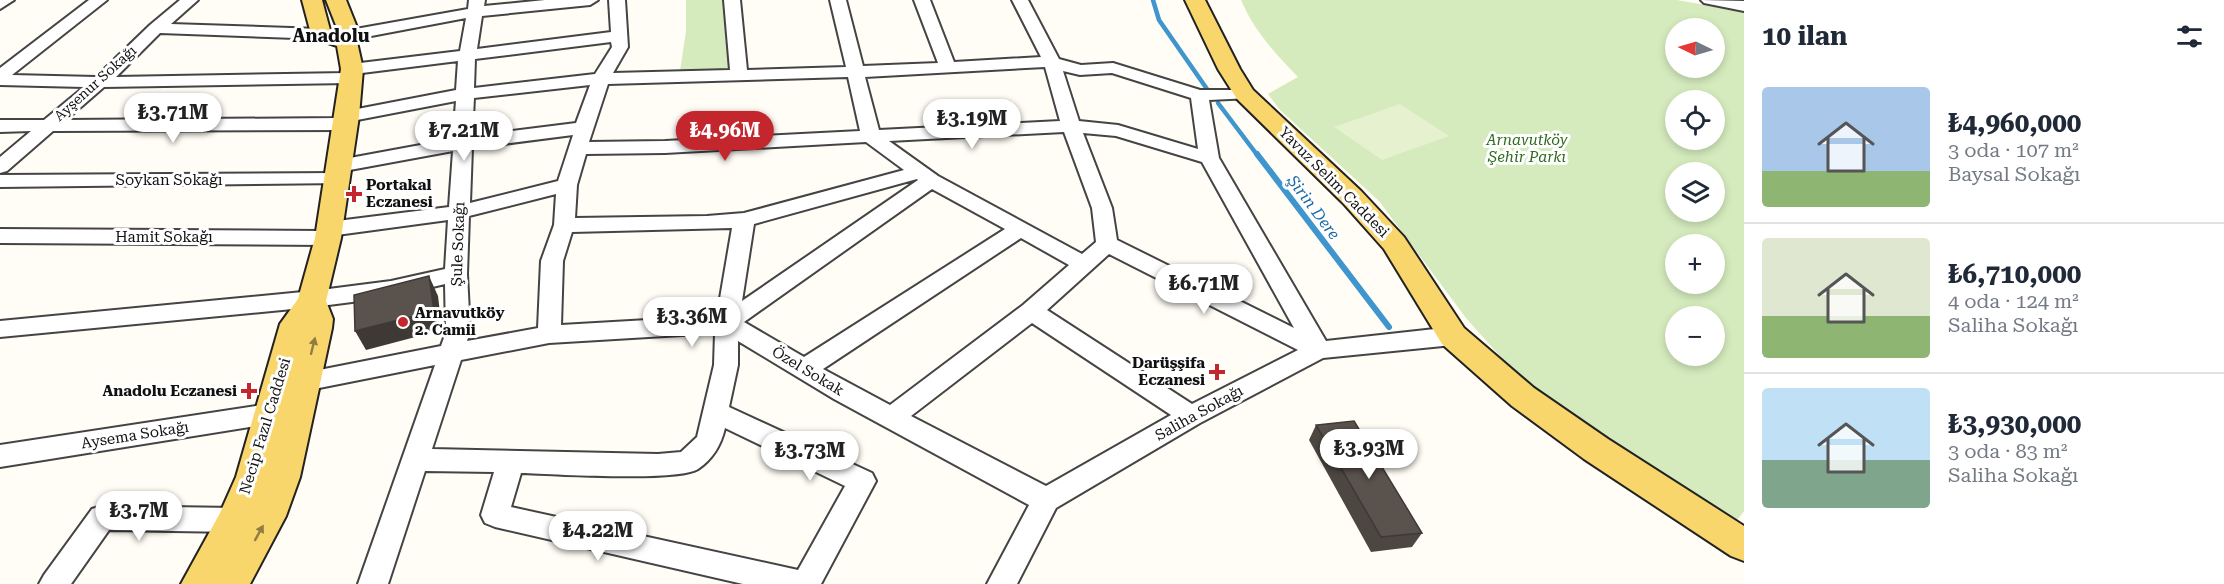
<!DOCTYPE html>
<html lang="tr">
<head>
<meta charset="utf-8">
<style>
  body { margin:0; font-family:"Roboto Serif",serif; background:#f6f6f7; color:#1f2937; height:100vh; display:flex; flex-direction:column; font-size:22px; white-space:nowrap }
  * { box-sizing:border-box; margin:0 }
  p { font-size:20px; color:#747a83 }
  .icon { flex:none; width:33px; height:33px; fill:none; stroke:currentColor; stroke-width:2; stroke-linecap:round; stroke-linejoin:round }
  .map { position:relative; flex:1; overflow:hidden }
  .drawer { display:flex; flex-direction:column; background:#fff; width:480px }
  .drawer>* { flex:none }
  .needle { width:39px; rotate:275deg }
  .controls { position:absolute; left:1665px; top:18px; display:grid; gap:12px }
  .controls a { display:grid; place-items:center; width:60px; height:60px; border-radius:50%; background:#fff; box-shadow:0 3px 9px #0003; font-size:30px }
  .price { position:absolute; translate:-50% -51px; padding:0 14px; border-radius:21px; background:#fff; color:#222; font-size:20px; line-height:39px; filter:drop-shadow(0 2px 3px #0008) }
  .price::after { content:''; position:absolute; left:50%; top:36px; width:18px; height:14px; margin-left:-9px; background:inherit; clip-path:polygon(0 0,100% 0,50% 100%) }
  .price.active { background:#c4262e; color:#fff }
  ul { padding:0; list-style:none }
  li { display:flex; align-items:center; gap:18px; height:150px; padding:0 18px }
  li+li { border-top:2px solid #e0e1e3 }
  li span { display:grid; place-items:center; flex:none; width:168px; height:120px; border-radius:6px; color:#555 }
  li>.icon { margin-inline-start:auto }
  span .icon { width:72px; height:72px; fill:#fffc; stroke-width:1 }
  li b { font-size:26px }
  h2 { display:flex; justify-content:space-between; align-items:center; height:72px; padding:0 18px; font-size:26px }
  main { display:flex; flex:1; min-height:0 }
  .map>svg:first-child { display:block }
  .green { fill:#d5ebbd; fill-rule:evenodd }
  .pitch { fill:#e6f2cf }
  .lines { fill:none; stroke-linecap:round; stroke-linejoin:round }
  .stream-far1 { stroke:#3f96cf; stroke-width:4.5 }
  .stream { stroke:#3f96cf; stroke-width:6 }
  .minor-casing { stroke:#444; stroke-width:4 }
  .major-casing { stroke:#222; stroke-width:4 }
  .minor { fill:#fff; fill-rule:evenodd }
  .major { fill:#f9d66b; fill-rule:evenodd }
  .wall { fill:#4d4742 }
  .shaded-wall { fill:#3f3936 }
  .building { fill:#5a524d; stroke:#3f3936; stroke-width:1.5 }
  .oneway { fill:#917d42 }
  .poi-dot { fill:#c4262e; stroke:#fff; stroke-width:2 }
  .labels { text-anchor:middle; stroke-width:6; stroke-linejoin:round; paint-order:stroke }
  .far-street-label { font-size:14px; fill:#111; stroke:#fff }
  .park-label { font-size:15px; font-style:italic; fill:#2f6b1f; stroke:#fff }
  .street-label { font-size:15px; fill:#111; stroke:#fff }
  .poi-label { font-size:15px; font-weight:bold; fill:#111; stroke:#fff; text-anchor:start }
  .water-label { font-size:16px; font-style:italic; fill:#1768a6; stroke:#fff }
  .far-district-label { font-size:18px; font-weight:bold; fill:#111; stroke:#fff }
</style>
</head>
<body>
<main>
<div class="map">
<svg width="1744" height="584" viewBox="0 0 1744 584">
  <rect width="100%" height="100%" fill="#fffdf5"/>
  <g class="green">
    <polygon points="686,0 726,0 732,70 680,71 686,31"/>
    <path d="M1241,0H1677L1744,12V511L1735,523L1639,460L1514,372L1466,318L1379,201L1280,110L1268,94L1298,77C1275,53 1254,31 1241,0ZM1676,28H1714V68H1676ZM1676,100H1714V140H1676ZM1676,172H1714V212H1676ZM1676,244H1714V284H1676ZM1676,316H1714V356H1676Z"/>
  </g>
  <polygon class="pitch" points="1400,104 1449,136 1382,160 1334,127"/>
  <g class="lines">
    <g class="stream-far1">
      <polyline points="1153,0 1159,20 1207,89"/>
      <polyline points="1218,103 1258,156"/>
    </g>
    <polyline class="stream" points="1257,154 1389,327"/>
    <defs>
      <g id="minor">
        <polygon points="0,0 14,0 0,9"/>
        <path d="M89,0H107L12,75L96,77L150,25L180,0H198L171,24L350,30L468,9L469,0H485L484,6L545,0H598L590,5L482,16L477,49L611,32L609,0H625L628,47L613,73L730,70L724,0H740L747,70L846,67L830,0H846L863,66L938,63L914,0H930L954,62L1041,57L1012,0H1028L1059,59L1081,65L1113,63L1200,90H1251L1254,94L1251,98L1209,100L1219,158L1326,341L1453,327L1461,330L1465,336L1461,342L1453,345L1323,358L1200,423L1056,508L1017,584H987L1029,505L834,399L738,341V365L729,407L872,473L876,481L821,584H743L495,527L485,523L481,515L494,472L425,471L388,584H358L435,365L304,391L295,389L292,382L295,375L304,373L441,346L446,332L445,284L391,297L313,307L0,337V321L313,291L391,281L445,269L448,220L337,235L339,238L335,243L328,245L0,243V229L320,231L322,224L329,222L449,207L453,151L339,172L332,170L329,166L332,162L339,160L453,139L456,101L352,121L354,124L352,128L345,130L53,131L7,171L0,173V157L31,131L0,132V120H44L84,87L0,85V68ZM466,18L460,51L352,64L346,65L343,69L347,73L116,77L160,33L350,40ZM611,42L612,47L595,74L474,88L475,59ZM458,61L456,90L347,111L341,112L338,116L340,118L66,120L104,87L350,83L356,82L359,78L354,74ZM1045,67L1060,121L879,130L865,77ZM1063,71L1080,75L1112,73L1191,98L1198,149L1118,125L1079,121ZM848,77L860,131L665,141L589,142L608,84ZM590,85L576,123L472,136L474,98ZM1064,132L1092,208L1096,242L1082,254L938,176L889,141ZM1083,133L1116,136L1202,162L1294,328L1117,240L1112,208ZM573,135L558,181L470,203L472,148ZM866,142L904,170L744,213L707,216L575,218L577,185L586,154L665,153ZM917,179L918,180L742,301L754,224ZM932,189L1005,229L804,357L744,322ZM556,194L554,225L541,261L538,328L467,341L470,332L467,274L469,216ZM732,228L717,316L561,325L563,261L572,232ZM1021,238L1069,265L1023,305L890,405L823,369ZM1109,254L1298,350L1192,404L1047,310ZM1032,323L1171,415L1046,486L911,416ZM715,333L714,365L697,437L681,452L658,454L432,449L461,360L549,343ZM725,428L845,486L798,570L511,507L521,473C551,474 678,482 698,469C713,459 721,445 725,428Z"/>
        <polygon points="1701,0 1744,1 1744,11 1704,3"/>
        <polygon points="338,173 345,175 348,179 345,183 0,187 0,175"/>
        <polygon points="269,404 278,407 282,414 278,421 269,424 0,467 0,445"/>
        <polygon points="102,506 235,508 245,511 249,520 245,529 235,532 109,530 71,584 39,584 44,575 92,509"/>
      </g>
      <g id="major">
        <polygon points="302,0 322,0 330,30 339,33 326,0 346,0 360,35 357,42 363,69 359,116 341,238 326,301 333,319 332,328 300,477 286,516 250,584 181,584 220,513 236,477 280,324 298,299 315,238 341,69 337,46 314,38 311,34"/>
        <polygon points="1185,0 1205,0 1240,69 1253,90 1361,191 1404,237 1464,328 1534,388 1608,439 1744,526 1744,561 1731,556 1584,459 1512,406 1442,344 1384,249 1343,203 1237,99 1218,69"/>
      </g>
    </defs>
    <use href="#minor" class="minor-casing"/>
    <use href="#major" class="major-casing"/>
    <use href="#minor" class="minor"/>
    <use href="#major" class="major"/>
  </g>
  <polygon class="wall" points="1316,425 1422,533 1412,547 1371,552 1309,440"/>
  <polygon class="shaded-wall" points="429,276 438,296 442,330 366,350 355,331"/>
  <g class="building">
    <polygon points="429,276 434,311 355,331 354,295"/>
    <polygon points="1354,421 1422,533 1381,537 1316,425"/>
  </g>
  <defs><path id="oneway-solid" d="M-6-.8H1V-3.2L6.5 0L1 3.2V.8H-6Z" transform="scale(1.5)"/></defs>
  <g class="oneway">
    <use href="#oneway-solid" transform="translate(313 346) rotate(-76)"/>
    <use href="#oneway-solid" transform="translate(259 533) rotate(-61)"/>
  </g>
  <g class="poi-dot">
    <path d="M351 185h6v6h6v6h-6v6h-6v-6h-6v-6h6z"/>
    <circle cx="403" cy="322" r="6"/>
    <path d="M1214 363h6v6h6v6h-6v6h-6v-6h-6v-6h6z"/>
    <path d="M246 382h6v6h6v6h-6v6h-6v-6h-6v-6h6z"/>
  </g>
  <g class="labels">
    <g class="far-street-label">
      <text transform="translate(95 83) rotate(-42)" y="5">Ayşenur Sokağı</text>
    </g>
    <g class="park-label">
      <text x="1527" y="145">Arnavutköy<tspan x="1527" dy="17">Şehir Parkı</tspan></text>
    </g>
    <g class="street-label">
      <text x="169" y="185">Soykan Sokağı</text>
      <text transform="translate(1334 182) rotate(45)" y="5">Yavuz Selim Caddesi</text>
      <text x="164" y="242">Hamit Sokağı</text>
      <text transform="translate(458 244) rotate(-88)" y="5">Şule Sokağı</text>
      <text transform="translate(808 371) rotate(31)" y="5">Özel Sokak</text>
      <text transform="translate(1199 413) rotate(-29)" y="5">Saliha Sokağı</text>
      <text transform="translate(265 426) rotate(-73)" y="5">Necip Fazıl Caddesi</text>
      <text transform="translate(135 435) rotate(-9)" y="5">Aysema Sokağı</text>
    </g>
    <g class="poi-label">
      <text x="366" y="190">Portakal<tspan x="366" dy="17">Eczanesi</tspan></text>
      <text x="415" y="318">Arnavutköy<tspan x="415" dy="17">2. Camii</tspan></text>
      <text x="1205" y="368" text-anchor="end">Darüşşifa<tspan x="1205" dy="17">Eczanesi</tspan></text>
      <text x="237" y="396" text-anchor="end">Anadolu Eczanesi</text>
    </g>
    <g class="water-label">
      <text transform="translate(1314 207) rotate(53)" y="6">Şirin Dere</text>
    </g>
    <g class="far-district-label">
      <text x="331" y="42">Anadolu</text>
    </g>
  </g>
</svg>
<div class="controls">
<a><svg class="needle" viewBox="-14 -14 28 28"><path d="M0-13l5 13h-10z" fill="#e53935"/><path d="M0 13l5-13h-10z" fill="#747a83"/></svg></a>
<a><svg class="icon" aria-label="locate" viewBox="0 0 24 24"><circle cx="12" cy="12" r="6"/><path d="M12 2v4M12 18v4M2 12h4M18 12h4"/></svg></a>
<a><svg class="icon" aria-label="layers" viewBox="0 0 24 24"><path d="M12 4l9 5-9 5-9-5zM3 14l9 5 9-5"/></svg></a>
<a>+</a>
<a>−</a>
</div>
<b class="price" style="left:173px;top:144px">₺3.71M</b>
<b class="price" style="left:972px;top:150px">₺3.19M</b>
<b class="price" style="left:464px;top:162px">₺7.21M</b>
<b class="price active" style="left:725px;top:162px">₺4.96M</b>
<b class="price" style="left:1204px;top:315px">₺6.71M</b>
<b class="price" style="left:692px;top:348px">₺3.36M</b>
<b class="price" style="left:1369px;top:480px">₺3.93M</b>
<b class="price" style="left:810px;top:482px">₺3.73M</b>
<b class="price" style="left:139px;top:542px">₺3.7M</b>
<b class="price" style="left:598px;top:562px">₺4.22M</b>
</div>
<section class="drawer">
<h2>10 ilan<svg class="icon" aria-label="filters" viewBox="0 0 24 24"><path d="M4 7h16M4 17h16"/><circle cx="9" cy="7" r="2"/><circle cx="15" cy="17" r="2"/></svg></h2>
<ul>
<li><span style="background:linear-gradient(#a9c7e8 70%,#8fb573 0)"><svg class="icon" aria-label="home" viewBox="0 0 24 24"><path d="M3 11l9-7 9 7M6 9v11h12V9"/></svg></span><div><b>₺4,960,000</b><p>3 oda · 107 m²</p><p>Baysal Sokağı</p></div></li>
<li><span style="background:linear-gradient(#dfe7d0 65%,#8fb573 0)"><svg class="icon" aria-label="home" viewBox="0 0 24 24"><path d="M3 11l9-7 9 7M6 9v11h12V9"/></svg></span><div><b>₺6,710,000</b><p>4 oda · 124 m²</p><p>Saliha Sokağı</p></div></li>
<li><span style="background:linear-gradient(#bfe0f5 60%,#7fa58c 0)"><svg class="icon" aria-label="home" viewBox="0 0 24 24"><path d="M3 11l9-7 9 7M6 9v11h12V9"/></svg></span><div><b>₺3,930,000</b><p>3 oda · 83 m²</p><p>Saliha Sokağı</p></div></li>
</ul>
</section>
</main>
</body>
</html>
